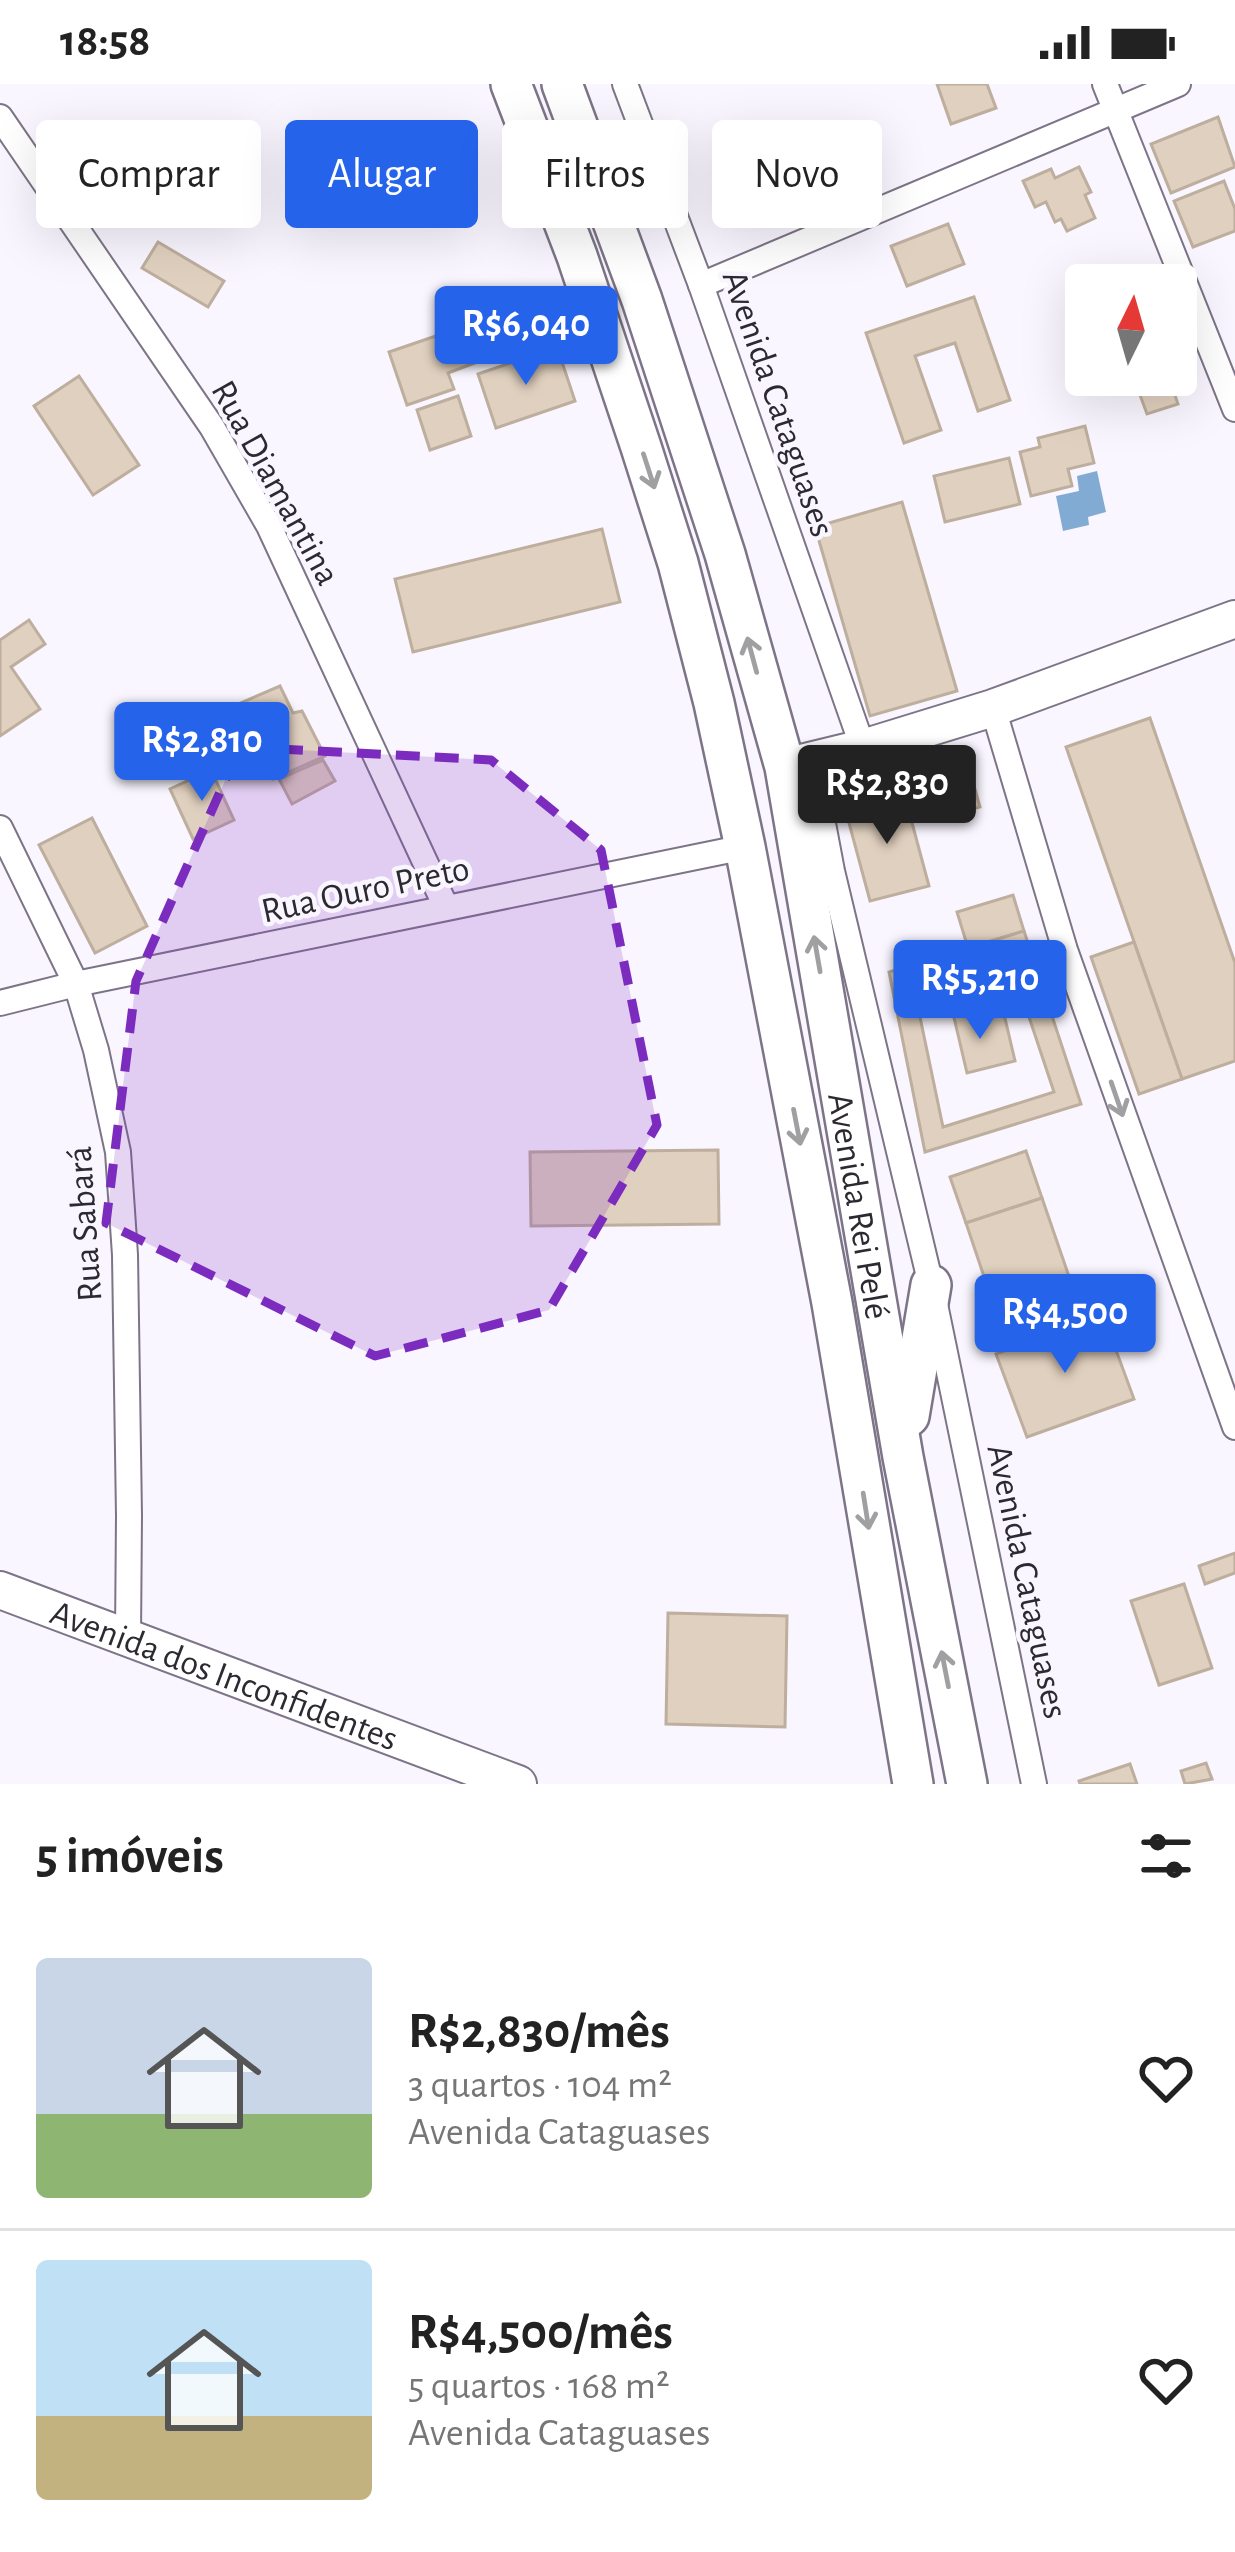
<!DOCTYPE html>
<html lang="pt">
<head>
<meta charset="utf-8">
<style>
  body { margin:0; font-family:"Alegreya Sans",sans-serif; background:#f6f6f6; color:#222; height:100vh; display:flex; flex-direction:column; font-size:45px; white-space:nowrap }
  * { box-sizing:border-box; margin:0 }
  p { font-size:39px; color:#767676 }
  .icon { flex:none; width:66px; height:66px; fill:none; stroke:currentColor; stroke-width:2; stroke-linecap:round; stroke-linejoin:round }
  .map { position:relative; height:1700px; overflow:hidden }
  .details { display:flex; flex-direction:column; background:#fff; flex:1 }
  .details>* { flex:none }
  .top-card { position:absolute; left:36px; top:36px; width:1164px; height:108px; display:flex; gap:24px }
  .needle { width:78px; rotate:5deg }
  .tools { position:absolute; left:1065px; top:180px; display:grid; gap:24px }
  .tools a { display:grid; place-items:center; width:132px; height:132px; border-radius:12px; background:#fff; box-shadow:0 12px 48px #0002; font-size:60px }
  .price { position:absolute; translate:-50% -102px; padding:0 27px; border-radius:12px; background:#2563eb; color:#fff; font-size:39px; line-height:78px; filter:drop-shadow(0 3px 6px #0008) }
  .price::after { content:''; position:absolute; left:50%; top:72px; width:36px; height:27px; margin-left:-18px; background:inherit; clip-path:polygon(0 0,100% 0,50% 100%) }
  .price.current { background:#222; color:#fff }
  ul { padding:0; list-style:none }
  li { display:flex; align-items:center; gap:36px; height:300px; padding:0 36px }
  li+li { border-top:3px solid #e0e0e0 }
  li span { display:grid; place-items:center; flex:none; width:336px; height:240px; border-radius:12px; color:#555 }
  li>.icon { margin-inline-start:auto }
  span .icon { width:144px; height:144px; fill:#fffc; stroke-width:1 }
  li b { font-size:51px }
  h2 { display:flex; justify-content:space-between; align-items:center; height:144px; padding:0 36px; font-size:51px }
  .pill { padding:0 42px; border-radius:12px; background:#fff; box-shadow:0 12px 48px #0002; font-size:42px; line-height:108px }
  .pill.current { background:#2563eb; color:#fff }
  .status { display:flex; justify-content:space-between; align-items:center; height:84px; padding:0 60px; background:#fff; direction:ltr }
  .status svg { height:33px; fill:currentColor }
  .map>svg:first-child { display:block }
  .water { fill:#82abd4 }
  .building { fill:#e0d0bf; stroke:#bdae9d; stroke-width:3; fill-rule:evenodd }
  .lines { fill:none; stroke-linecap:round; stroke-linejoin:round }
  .street-casing { stroke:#7d7587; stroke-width:28 }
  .secondary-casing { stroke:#7d7587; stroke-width:40 }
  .primary-casing { stroke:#7d7587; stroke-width:44 }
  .street { stroke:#fff; stroke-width:24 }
  .secondary { stroke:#fff; stroke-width:36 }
  .primary { stroke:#fff; stroke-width:39 }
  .oneway { stroke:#a09fa2 }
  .marked { fill:#7b2cbf; fill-opacity:0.2; stroke:#7b2cbf; stroke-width:9; stroke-dasharray:24 15; stroke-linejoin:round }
  .labels { text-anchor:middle; stroke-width:9; stroke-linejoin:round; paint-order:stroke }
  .street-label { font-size:36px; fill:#2d2931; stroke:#faf6ff }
</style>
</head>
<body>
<div class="status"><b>18:58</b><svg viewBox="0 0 49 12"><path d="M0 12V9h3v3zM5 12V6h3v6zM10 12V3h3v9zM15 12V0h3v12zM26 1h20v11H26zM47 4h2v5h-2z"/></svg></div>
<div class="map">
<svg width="1235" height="1700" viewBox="0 0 1235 1700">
  <rect width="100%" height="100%" fill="#faf6ff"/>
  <polygon class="water" points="1097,387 1106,428 1088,433 1089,441 1063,447 1056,412 1079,407 1077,392"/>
  <g class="building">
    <polygon points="937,0 987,0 996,24 951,40"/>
    <polygon points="1218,33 1235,83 1171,109 1151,60"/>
    <polygon points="1079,83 1091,108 1085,111 1095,134 1067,147 1061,135 1055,138 1046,118 1035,123 1023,97 1051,85 1055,94"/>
    <polygon points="1224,97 1235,125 1235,147 1193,163 1174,117"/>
    <polygon points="948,140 964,180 907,202 891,162"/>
    <polygon points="158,158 224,197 208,223 142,184"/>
    <polygon points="974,213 1010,316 978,327 955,259 915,272 941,346 904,359 866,249"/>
    <polygon points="468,241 480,277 448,289 454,305 407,321 389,268"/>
    <polygon points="557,263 575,317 496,344 478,290"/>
    <polygon points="79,292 139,381 93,411 34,322"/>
    <polygon points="1171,300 1178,320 1147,330 1140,311"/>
    <polygon points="458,312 471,352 430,366 417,326"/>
    <polygon points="1085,342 1094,379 1068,385 1072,402 1031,412 1020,368 1040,363 1038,354"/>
    <polygon points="1009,374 1020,420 945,438 934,392"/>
    <polygon points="902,418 957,607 870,632 815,443"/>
    <polygon points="602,445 620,518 413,568 395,495"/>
    <polygon points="29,536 45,560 11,583 40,625 0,652 0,556"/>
    <polygon points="280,602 293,629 302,627 325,672 273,695 257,673 227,688 212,647 228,637 224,626"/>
    <polygon points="1150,634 1235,879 1235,977 1182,995 1066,663"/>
    <polygon points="323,676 335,697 292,720 279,695"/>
    <polygon points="967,677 980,723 954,730 942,684"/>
    <polygon points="211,686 234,736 193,755 170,705"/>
    <polygon points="904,709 929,802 870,817 845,724"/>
    <polygon points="92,734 147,842 95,869 39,761"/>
    <polygon points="1013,811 1024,847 968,864 957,828"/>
    <path d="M1024,847L1081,1020L925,1068L889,888ZM1013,885L1054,1008L943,1043L916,914Z"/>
    <polygon points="1134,858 1182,995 1139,1010 1091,873"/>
    <polygon points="1000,913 1015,977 967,989 952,925"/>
    <polygon points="718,1066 719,1140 531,1142 530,1068"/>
    <polygon points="1026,1067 1042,1114 966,1139 950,1093"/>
    <polygon points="1042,1114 1085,1239 1008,1264 966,1139"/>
    <polygon points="1103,1231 1134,1315 1027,1353 996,1270"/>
    <polygon points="1235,1469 1235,1489 1205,1500 1199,1482"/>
    <polygon points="1184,1500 1212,1584 1159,1601 1131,1517"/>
    <polygon points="668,1529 787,1532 785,1643 666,1640"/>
    <polygon points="1206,1679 1212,1695 1185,1700 1181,1687"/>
    <polygon points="1130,1680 1137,1700 1080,1700 1079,1697"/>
  </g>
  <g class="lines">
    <defs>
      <g id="street">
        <polyline points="625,0 701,201 863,664"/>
        <polyline points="1105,0 1235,325"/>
        <polyline points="0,33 212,343 269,442 446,823"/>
        <polyline points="701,201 1178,0"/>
        <polyline points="993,624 1065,866 1235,1343"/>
        <polyline points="811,676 832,787 931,1201 1034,1700"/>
        <polyline points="0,744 76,900 96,966 118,1068 125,1171 129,1432 128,1552"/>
        <polyline points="0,919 76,900 745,763"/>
      </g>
      <g id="secondary">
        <polyline points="785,683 863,664 993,624 1235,535"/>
        <path id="s1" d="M0,1506L518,1700"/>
      </g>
      <g id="primary">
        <polyline points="511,0 577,172 641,363 678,479 714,619 745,763 832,1219 913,1700"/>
        <path id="s2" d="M562,0L642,216L725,470L785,683L903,1373L967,1700"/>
        <polyline points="909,1332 931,1201"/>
      </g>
    </defs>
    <use href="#street" class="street-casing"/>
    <use href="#secondary" class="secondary-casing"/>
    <use href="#primary" class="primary-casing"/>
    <use href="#street" class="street"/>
    <use href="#secondary" class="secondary"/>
    <use href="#primary" class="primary"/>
  </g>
  <defs><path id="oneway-shaft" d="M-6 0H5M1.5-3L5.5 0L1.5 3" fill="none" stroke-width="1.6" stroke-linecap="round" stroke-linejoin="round" transform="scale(3)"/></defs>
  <g class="oneway">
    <use href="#oneway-shaft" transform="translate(649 387) rotate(72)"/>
    <use href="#oneway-shaft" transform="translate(752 571) rotate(-105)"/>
    <use href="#oneway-shaft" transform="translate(817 870) rotate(-100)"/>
    <use href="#oneway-shaft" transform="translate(1117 1015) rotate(71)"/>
    <use href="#oneway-shaft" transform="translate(797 1043) rotate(79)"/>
    <use href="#oneway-shaft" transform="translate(866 1427) rotate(81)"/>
    <use href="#oneway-shaft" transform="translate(945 1585) rotate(-101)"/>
  </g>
  <path class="marked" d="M240,663L491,676L601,766L657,1041L549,1226L375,1272L106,1139L136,897Z"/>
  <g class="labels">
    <g class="street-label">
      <text transform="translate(780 319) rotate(71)" y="13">Avenida Cataguases</text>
      <text transform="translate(277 398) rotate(61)" y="13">Rua Diamantina</text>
      <text transform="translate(365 804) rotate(-12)" y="13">Rua Ouro Preto</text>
      <text dy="13" stroke="none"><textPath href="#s2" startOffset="1164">Avenida Rei Pelé</textPath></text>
      <text transform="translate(83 1140) rotate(-94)" y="13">Rua Sabará</text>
      <text transform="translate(1029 1497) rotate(78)" y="13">Avenida Cataguases</text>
      <text dy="13" stroke="none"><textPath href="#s1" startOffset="240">Avenida dos Inconfidentes</textPath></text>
    </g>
  </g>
</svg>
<div class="tools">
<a><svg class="needle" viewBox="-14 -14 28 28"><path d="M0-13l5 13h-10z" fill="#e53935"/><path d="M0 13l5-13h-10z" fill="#767676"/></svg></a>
</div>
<b class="price" style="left:526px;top:304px">R$6,040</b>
<b class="price" style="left:202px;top:720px">R$2,810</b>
<b class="price current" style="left:887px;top:763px">R$2,830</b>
<b class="price" style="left:980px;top:958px">R$5,210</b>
<b class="price" style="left:1065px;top:1292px">R$4,500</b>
<div class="top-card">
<a class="pill">Comprar</a>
<a class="pill current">Alugar</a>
<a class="pill">Filtros</a>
<a class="pill">Novo</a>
</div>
</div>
<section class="details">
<h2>5 imóveis<svg class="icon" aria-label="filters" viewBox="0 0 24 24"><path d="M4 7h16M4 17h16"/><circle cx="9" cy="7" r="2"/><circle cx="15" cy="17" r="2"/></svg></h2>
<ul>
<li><span style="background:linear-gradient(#c9d6e8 65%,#8fb573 0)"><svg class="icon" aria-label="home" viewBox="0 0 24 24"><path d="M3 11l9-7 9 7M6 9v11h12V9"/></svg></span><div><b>R$2,830/mês</b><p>3 quartos · 104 m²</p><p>Avenida Cataguases</p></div><svg class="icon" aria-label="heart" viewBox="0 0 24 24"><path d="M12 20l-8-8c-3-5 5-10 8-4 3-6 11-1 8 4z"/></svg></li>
<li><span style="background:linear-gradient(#bfe0f5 65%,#c2b280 0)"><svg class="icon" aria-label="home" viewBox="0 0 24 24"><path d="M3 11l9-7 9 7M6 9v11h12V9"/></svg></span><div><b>R$4,500/mês</b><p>5 quartos · 168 m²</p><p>Avenida Cataguases</p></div><svg class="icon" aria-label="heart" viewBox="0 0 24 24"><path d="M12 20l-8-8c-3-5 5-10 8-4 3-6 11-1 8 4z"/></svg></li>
</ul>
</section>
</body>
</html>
